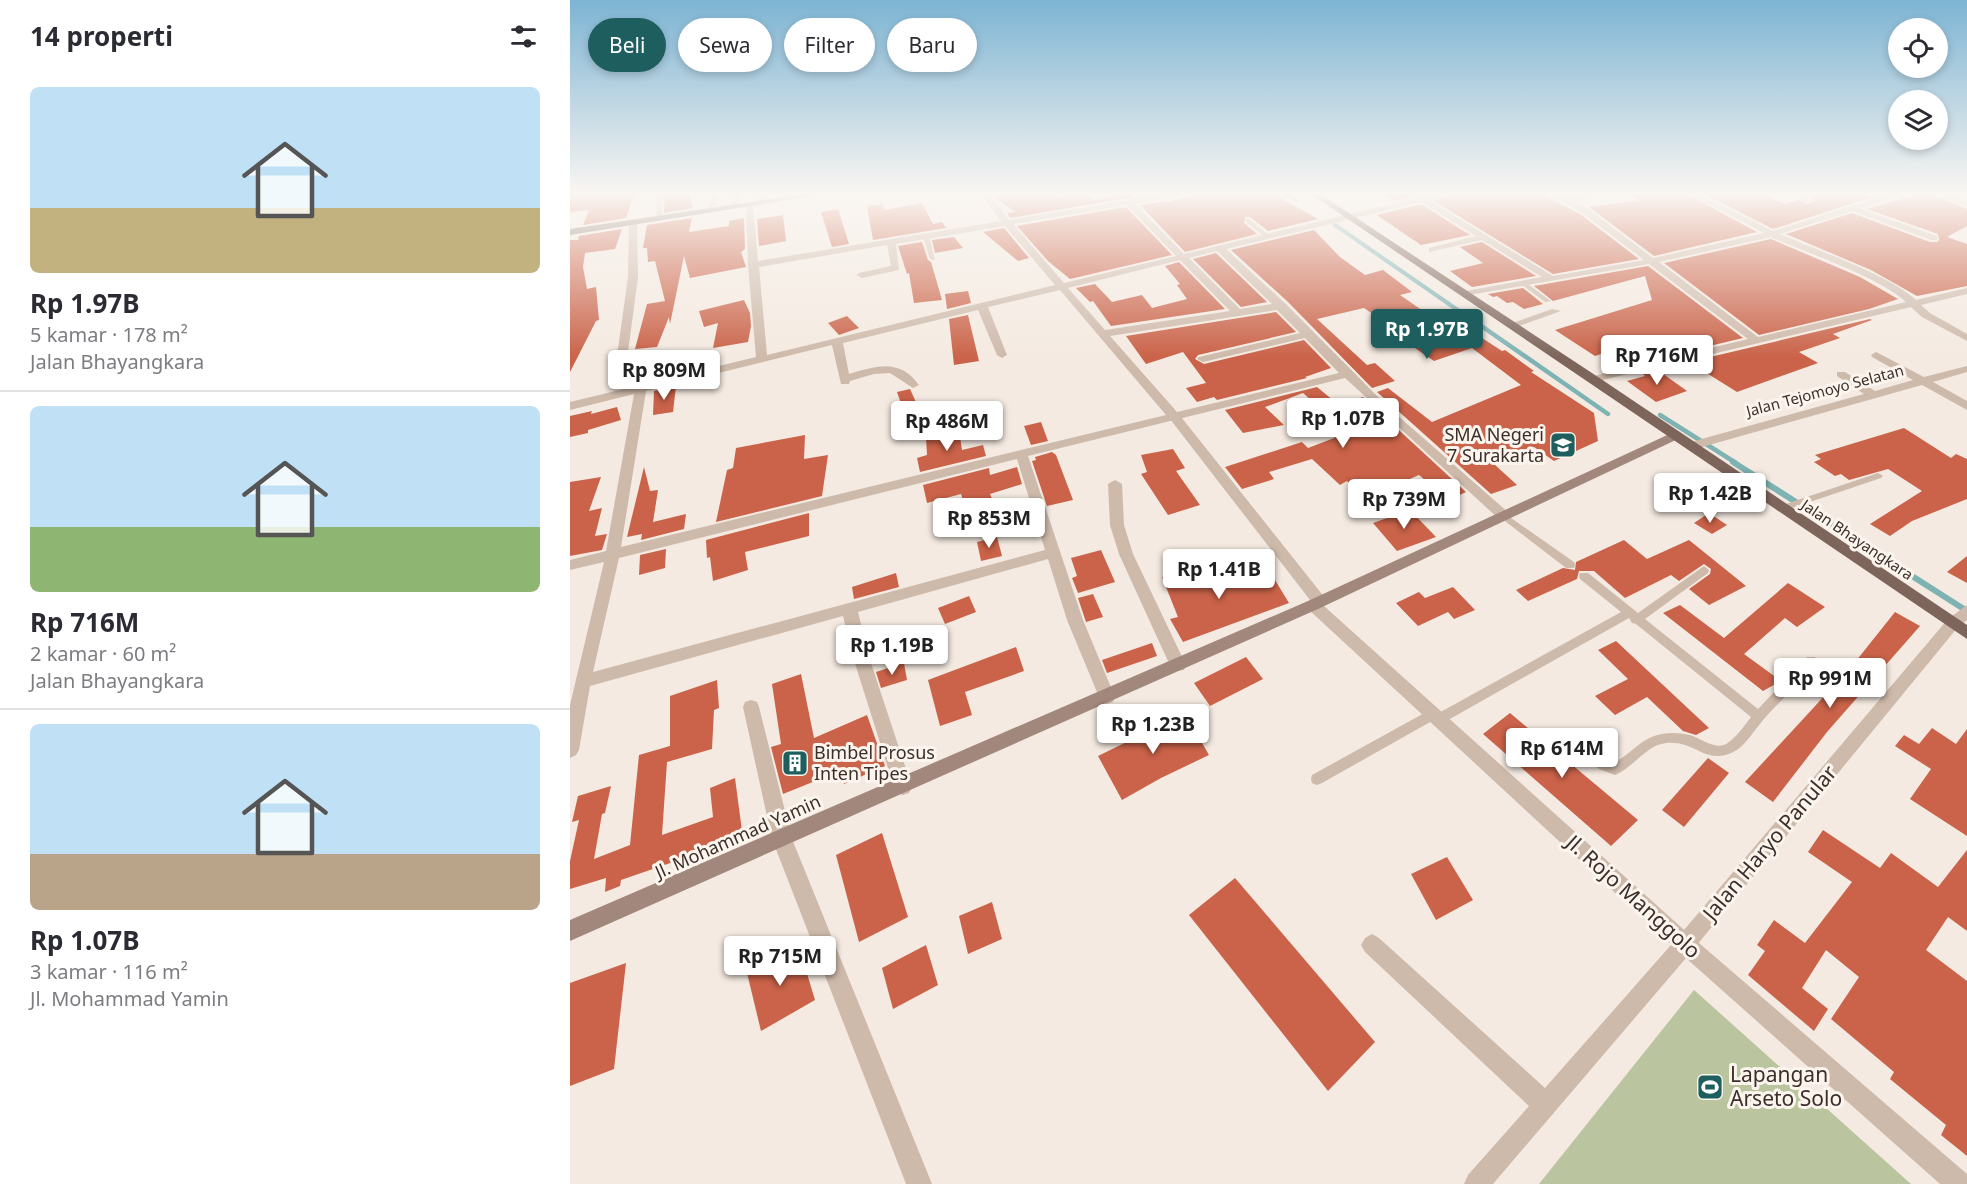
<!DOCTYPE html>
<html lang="id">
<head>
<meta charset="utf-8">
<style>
  body { margin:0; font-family:"Noto Sans",sans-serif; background:#f2f2f3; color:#2b2b33; height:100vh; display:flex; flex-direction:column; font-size:22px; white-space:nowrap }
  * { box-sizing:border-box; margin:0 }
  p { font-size:20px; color:#7c7c81 }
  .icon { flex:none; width:33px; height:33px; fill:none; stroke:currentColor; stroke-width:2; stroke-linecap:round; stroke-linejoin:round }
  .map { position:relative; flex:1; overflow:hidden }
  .drawer { display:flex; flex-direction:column; background:#fff; width:570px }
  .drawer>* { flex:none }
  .top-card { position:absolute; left:18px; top:18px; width:570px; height:54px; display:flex; gap:12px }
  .fabs { position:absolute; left:1318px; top:18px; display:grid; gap:12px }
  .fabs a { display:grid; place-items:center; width:60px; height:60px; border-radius:50%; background:#fff; box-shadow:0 3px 9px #0003; font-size:30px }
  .price { position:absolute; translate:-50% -51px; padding:0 14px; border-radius:6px; background:#fff; color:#222; font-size:20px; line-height:39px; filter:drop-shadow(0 2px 3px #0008) }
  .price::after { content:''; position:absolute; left:50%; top:36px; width:18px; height:14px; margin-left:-9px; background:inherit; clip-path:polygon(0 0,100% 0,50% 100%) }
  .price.current { background:#1e5e5f; color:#fff }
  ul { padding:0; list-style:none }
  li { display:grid; align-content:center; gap:12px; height:318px; padding:0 30px }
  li+li { border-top:2px solid #e1e1e2 }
  li span { display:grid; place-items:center; height:186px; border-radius:9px; color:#555 }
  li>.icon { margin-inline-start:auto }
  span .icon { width:108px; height:108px; fill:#fffc; stroke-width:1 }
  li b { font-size:26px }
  h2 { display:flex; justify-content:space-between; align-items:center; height:72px; padding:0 30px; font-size:26px }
  .chip { padding:0 21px; border-radius:27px; background:#fff; box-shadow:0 3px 9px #0003; font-size:21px; line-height:54px }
  .chip.current { background:#1e5e5f; color:#fff }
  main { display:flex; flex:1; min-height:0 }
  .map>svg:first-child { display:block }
  .green { fill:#bac59f }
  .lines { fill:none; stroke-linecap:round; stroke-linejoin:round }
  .stream-far2 { stroke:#7eb3b3; stroke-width:4 }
  .stream-far1 { stroke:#7eb3b3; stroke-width:4.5 }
  .stream { stroke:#7eb3b3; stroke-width:6 }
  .building { fill:#ca6349 }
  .service { fill:#cebaab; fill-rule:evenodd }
  .minor { fill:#cebaab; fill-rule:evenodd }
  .tertiary { fill:#cebaab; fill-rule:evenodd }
  .secondary { fill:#a2887c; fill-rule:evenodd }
  .primary { fill:#7e655b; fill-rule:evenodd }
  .labels { text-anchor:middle; stroke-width:6; stroke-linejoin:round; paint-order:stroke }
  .far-street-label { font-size:15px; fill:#3b2f2b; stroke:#fbf5ee }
  .poi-label { font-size:18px; fill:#3b2f2b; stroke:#fbf5ee; text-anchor:end }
  .street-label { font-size:18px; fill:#3b2f2b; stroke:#fbf5ee }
  .near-street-label { font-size:21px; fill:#3b2f2b; stroke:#fbf5ee }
  .near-poi-label { font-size:21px; fill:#3b2f2b; stroke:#fbf5ee; text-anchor:start }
</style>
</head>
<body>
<main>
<section class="drawer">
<h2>14 properti<svg class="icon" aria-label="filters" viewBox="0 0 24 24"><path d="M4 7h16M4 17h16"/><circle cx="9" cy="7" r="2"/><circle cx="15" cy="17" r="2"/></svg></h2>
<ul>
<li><span style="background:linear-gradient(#bfe0f5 65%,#c2b280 0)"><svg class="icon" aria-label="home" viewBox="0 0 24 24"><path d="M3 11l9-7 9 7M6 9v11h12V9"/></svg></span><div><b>Rp 1.97B</b><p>5 kamar · 178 m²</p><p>Jalan Bhayangkara</p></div></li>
<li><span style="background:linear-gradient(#bfe0f5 65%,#8fb573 0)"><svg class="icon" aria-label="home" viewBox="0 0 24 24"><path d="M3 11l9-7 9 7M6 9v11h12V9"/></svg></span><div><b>Rp 716M</b><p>2 kamar · 60 m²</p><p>Jalan Bhayangkara</p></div></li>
<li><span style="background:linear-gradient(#bfe0f5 70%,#b9a48a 0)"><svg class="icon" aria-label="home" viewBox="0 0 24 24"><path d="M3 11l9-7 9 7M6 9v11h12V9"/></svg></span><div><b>Rp 1.07B</b><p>3 kamar · 116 m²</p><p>Jl. Mohammad Yamin</p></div></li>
</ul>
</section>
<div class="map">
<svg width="1397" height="1184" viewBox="0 0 1397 1184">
  <rect width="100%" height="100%" fill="#f4eae1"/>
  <polygon class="green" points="1124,990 1341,1184 969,1184"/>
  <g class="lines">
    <g class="stream-far2">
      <polyline points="715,192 726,200"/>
      <polyline points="765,225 892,313"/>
    </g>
    <g class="stream-far1">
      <polyline points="890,311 1038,414"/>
      <polyline points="1090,415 1166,463"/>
    </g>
    <polyline class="stream" points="1163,462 1397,611"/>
  </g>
  <g class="building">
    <polygon points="0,192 65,192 56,218 13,225 19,210 0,212"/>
    <polygon points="106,192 118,192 123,208 94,213 95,194"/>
    <polygon points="421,192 484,192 485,198 510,192 524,200 556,192 563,197 440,218 437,213 446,212 425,198"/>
    <polygon points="633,192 700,192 748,219 698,231 680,217 675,217 674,223 687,234 615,252 570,205 596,201 598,202"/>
    <polygon points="810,192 862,192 825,201"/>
    <polygon points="886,192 967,192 1010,214 1069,259 983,274 864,201"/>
    <polygon points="1053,192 1113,192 1187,232 1084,256 1019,207 1070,200"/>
    <polygon points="1130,192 1184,192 1215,204 1229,200 1237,204 1245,201 1242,197 1267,192 1289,192 1302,197 1203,229"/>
    <polygon points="1357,192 1397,209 1397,226 1377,237 1397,244 1397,286 1347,296 1301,270 1216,234 1282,213 1360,242 1367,242 1369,240 1368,234 1297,209"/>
    <polygon points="352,203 363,224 372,222 376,228 303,240 297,206 313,204 314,210"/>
    <polygon points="851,204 900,235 851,245 807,215"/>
    <polygon points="556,207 602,255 500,279 478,261 447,226"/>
    <polygon points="268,209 279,244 262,247 251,212"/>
    <polygon points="213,215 216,241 189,246 187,219"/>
    <polygon points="122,218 119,232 159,226 159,221 174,218 175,249 171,252 176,267 120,278 114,256 100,324 99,317 87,347 65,349 77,304 95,301 85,261 78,262 77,248 73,248 77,225"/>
    <polygon points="434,228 459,258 448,261 413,232"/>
    <polygon points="52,229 45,249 15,253 13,267 17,289 26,287 29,320 26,321 0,372 0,240 8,240 9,236"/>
    <polygon points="744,230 770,257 795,275 813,270 842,292 830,295 875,326 883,324 886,321 932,351 935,350 964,371 961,372 1024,413 1028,441 984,461 964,447 924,464 947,485 921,494 807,392 818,388 862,422 951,385 902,348 864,361 839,344 844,343 794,308 747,319 797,365 805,363 825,381 802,388 718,302 661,250"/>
    <polygon points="384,237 393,248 365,253 362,240"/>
    <polygon points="1201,239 1290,277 1328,299 1299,309 1189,335 1094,263"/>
    <polygon points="352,242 358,260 361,262 372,300 344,303 339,273 337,274 328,246"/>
    <polygon points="912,242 966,276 902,287 880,271 913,263 890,247"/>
    <polygon points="646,253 697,302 671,307 623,259"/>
    <polygon points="609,262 655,309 541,326 523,301 520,302 506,288 525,284 542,302 572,295 582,308 617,299 607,285 610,284 595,266"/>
    <polygon points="1078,266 1173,338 1106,354 1099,349 1093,357 1061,365 1043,350 1025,356 985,330 1082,300 1075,276 983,301 964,286"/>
    <polygon points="953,288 973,304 954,309 943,302 937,303 927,296 923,297 918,294"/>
    <polygon points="398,291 401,303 377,309 375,294"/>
    <polygon points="174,300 180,313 181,326 178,342 143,348 148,323 134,327 129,311"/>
    <polygon points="706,312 726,332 628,355 625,359 634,364 734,340 761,368 735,377 737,378 647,400 644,397 627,402 616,388 636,383 613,352 576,364 556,336"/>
    <polygon points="398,315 409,361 384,365 379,319"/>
    <polygon points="277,316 289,328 269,335 258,323"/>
    <polygon points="1300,319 1302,320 1263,334 1270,338 1229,352 1248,363 1167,392 1119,362"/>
    <polygon points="109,365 108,374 84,379 84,371"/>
    <polygon points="1084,370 1082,373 1089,371 1117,391 1086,402 1057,381 1075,376 1072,373"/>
    <polygon points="106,386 103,412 83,415 84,391"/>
    <polygon points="747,387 770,406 793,397 896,492 879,500 849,475 795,498 777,481 770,485 742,459 699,472 704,479 672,489 655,467 732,442 738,448 772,435 758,423 764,420 733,393 695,407 714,425 673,433 655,410"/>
    <polygon points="340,389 349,409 334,412 327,392"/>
    <polygon points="47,407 51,420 18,430 18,433 0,437 0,416 22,411 21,414"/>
    <polygon points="471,422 478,441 461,445 454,426"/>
    <polygon points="1334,428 1381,458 1386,454 1397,459 1397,499 1342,521 1320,536 1300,524 1352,491 1318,469 1279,480 1271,474 1265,476 1244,462 1251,459 1245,455"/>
    <polygon points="389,430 392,450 413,445 416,456 350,472 347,458 357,455 356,437"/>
    <polygon points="235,435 234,459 258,455 252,496 146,522 157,470 163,468 166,448"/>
    <polygon points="603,449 615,468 606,471 630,505 598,515 571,474 577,472 571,455"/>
    <polygon points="482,452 486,455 503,500 477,506 462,461 466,460 465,457"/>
    <polygon points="74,467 80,491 88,490 83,522 116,514 114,529 71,540 72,534 57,537"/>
    <polygon points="447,467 452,484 420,494 423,501 396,509 391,494 357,503 353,485 419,468 420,475"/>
    <polygon points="31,477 19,511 32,508 25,536 37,534 32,550 0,556 0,482"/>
    <polygon points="840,510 866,537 827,551 803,523"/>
    <polygon points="239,513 239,536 175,552 178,570 143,581 140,557 137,558 136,540"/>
    <polygon points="1139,513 1157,525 1142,534 1124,523"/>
    <polygon points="427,537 432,556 411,561 407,542"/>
    <polygon points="1054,540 1077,559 1119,540 1176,586 1139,605 1119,589 1140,574 1141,569 1134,564 1109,581 1101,575 1055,598 1024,571 1009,571 1007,579 958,601 946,590 993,568 1005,570 1006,562"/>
    <polygon points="96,549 95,568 69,575 70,555"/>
    <polygon points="531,550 545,582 508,593 502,578 507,576 501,558"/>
    <polygon points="1397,556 1397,583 1377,572"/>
    <polygon points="640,564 651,586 699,570 719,603 613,642 600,619 608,617 592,577"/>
    <polygon points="326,573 329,587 284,599 282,587"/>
    <polygon points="1218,583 1255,607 1227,627 1215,618 1174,654 1211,681 1193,691 1093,613 1110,605 1154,638"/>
    <polygon points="883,587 905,610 884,619 878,612 848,626 826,603 849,592 855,598"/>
    <polygon points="523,594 533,617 516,622 508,598"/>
    <polygon points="399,596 406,612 375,624 368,608"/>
    <polygon points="1325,612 1350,626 1257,732 1203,802 1175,782 1282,666"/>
    <polygon points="1046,641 1139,728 1126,735 1113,731 1077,697 1045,715 1025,696 1058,679 1028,650"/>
    <polygon points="582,643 587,656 537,673 532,660"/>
    <polygon points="446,647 454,671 395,692 402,715 370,726 358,680"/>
    <polygon points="676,657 693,679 640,706 624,683"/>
    <polygon points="334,663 337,680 311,688 306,672"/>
    <polygon points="231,674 244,738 297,715 315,766 274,784 270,771 213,794 201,747 211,744 202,684"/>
    <polygon points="147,680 149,708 144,710 142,749 97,762 92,835 143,817 140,788 165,778 172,831 132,848 132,852 51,880 50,886 35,892 36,878 0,889 0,861 9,820 2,822 8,796 41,786 35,813 32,814 24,859 60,845 69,755 100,746 100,696"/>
    <polygon points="613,710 639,755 591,778 552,800 528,756 585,728 583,724"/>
    <polygon points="940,713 1068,820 1041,846 913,734"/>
    <polygon points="1362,728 1386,744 1397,729 1397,836 1340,799 1361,769 1325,746 1334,735 1349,744"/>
    <polygon points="1138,758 1159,773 1114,827 1092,810"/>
    <polygon points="1253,830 1310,868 1321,853 1368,887 1397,850 1397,931 1378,917 1356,950 1397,981 1397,1156 1371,1135 1376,1125 1320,1079 1324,1072 1261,1019 1289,977 1256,950 1232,988 1258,1009 1244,1031 1178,975 1195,951 1187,945 1204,920 1235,943 1282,882 1238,852"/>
    <polygon points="312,833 338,917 289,942 266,855"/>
    <polygon points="877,857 903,900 866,920 841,874"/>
    <polygon points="665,878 805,1042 758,1091 619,915"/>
    <polygon points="422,902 432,939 398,954 389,916"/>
    <polygon points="228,944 245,1000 191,1031 177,973"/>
    <polygon points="356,945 368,985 323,1009 312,968"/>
    <polygon points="56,963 44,1069 0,1086 0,983"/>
  </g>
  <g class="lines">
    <g class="service">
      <polygon points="87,192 93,192 92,219 89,221 86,219"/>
      <polygon points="142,192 148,192 144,211 141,213 138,211"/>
      <polygon points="164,192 170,192 168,207 165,209 162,207"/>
      <polygon points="187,192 193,192 193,204 188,203"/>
      <polygon points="214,192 220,192 220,200 216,200"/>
      <polygon points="794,192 801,192 805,195 800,196"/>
      <polygon points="675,219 679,219 700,236 700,238 696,238 675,221"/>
      <polygon points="356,234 359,236 365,260 360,259 353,236"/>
      <polygon points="951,282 955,282 981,301 975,302 951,284"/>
      <polygon points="70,370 76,370 77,372 71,390 67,392 63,390"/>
      <polygon points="1308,473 1313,476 1311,478 1216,510 1213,511 1208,508 1210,506"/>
      <polygon points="934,513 1004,562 1005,565 1004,568 996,568 931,518 929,516 931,514"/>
      <path d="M1134,566L1139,570L1138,573L1075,619L1188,709L1237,657H1245L1247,660C1234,681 1210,700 1194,719C1185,729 1178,742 1167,750C1162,753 1154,756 1149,756C1129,757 1118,738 1091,744C1075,748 1062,768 1045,775L1029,769L991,737L989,733L991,729L995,728L999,729L1037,761L1044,763C1061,754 1072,737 1092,734C1101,732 1111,733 1120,735C1131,738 1144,750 1156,744C1166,738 1174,726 1181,717L1066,624L1062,623L1059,618L871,724L867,725L862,721L752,783L747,785L742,783L741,779L742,775L858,711L862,710L867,714L1051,612L1010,579L1009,576L1010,573H1018L1068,613Z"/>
    </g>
    <g class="minor">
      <path d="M410,192H418L439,220L606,192H624L620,194L565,204L614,254L871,192H884L859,200L983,276L1074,260L1011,212L972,192C983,192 992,199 1001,198C1014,197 1026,192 1040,192L1005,202L1017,208L1083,258L1194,233L1115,192H1125L1203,231L1326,192H1338L1290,209L1367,236V240H1361L1282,211L1210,234C1248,251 1316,273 1346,300L1397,288V294L1351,305L1360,313L1397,334V341L1352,317L1341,307L1024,382L1018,379L1020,377L1178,339L1079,264L893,296L891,294L896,291L972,277L912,240L859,252V248L906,236L851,202L656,249L716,304L819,408L939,513L941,516L939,519H929L775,378L458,456L513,620L545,697L543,702L537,704L531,702L529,697L497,620L478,559L288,612L298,654L342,787L339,793L333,795L327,793L324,787L282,654L273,616L20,686L9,750L6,755L0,758V705L34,562L0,570V560L36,551L64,394L0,410V402L186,357L178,265L176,203L183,205L188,261L431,221ZM557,205L606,256L494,283L443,224ZM435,226L485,285L197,355L189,267L317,245L321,266L289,273L287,275L292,278L329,270L326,244ZM1201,237C1237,253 1309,277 1336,302L1188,337L1089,262ZM647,251L702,304L670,309L619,258ZM610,260L660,311L535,330L498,288ZM490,290L596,415L51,547L76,391L262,345L271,384H279L280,381L304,374L320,373L343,388L349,385C329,358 307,366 279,374L273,343L408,310L427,355L432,358L437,355L418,307ZM707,310L730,333L629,357L627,359L633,362L735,338L769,373L607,412L540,336ZM447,459L475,550L23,672L49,558Z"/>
      <polygon points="1219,192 1229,192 1243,200 1236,202"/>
      <polygon points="1360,192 1371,192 1397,201 1397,207"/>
      <polygon points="63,220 67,223 68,277 58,352 80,351 85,354 79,372 73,375 67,372 73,358 52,359 47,356 58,277 59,223"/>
      <polygon points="982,309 991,311 946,327 937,325"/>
      <polygon points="1306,352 1354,377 1397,366 1397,372 1363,382 1397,401 1397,410 1352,385 1125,449 1117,449 1115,446 1117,443 1294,394 1267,376 1267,372 1275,372 1305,391 1343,380 1302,357 1301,355"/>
      <polygon points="545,480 552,484 554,525 563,554 616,665 614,670 608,671 602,670 549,554 540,525 538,484"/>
      <polygon points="1397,605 1397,620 1388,627 1122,951 923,1184 894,1184 898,1175 959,1106 795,952 791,945 795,938 802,934 809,938 975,1088 1108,937 1378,619"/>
      <polygon points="181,700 187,702 189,707 222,839 362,1184 336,1184 202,839 173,707 175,702"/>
    </g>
    <polygon class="tertiary" points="604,412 608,413 755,598 758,602 754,606 1122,937 1397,1174 1397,1184 1370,1184 1108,951 738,609 735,605 740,600 600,419 600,413"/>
    <polygon class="secondary" points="1106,431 1110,432 1112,435 1110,438 748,609 0,941 0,920 738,601"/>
    <g class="primary">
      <polygon points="247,192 266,192 0,235 0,229"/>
      <polygon points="738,192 747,192 1028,377 1397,625 1397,639"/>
    </g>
  </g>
  <linearGradient id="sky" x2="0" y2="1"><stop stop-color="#7db4d3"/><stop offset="0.54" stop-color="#faf6f2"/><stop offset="1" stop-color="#faf6f2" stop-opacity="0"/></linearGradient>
  <rect width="1397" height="358" fill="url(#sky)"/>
  <defs>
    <symbol id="school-square" viewBox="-11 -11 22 22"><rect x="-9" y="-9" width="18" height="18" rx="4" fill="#1e5e5f" stroke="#fbf5ee"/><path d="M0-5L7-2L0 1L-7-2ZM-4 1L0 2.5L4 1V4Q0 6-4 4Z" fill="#fff"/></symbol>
    <symbol id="building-square" viewBox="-11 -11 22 22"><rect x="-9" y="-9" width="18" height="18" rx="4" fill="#1e5e5f" stroke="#fbf5ee"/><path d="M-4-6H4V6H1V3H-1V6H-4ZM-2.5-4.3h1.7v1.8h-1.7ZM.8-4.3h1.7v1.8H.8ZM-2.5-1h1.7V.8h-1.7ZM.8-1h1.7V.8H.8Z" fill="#fff"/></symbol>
    <symbol id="stadium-square" viewBox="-11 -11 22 22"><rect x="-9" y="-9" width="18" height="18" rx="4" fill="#1e5e5f" stroke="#fbf5ee"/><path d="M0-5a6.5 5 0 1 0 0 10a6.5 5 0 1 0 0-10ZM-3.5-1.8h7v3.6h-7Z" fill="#fff"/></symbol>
  </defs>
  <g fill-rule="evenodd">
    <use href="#school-square" x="978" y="430" width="30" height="30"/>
    <use href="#building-square" x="210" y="748" width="30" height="30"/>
    <use href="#stadium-square" x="1125" y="1072" width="30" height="30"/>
  </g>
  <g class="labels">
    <g class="far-street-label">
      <text transform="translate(1255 391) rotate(-15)" y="5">Jalan Tejomoyo Selatan</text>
      <text transform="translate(1287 540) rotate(34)" y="5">Jalan Bhayangkara</text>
    </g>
    <g class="poi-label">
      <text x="974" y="441">SMA Negeri<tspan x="974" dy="21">7 Surakarta</tspan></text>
      <text x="244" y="759" text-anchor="start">Bimbel Prosus<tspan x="244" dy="21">Inten Tipes</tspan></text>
    </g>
    <g class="street-label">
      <text transform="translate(168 837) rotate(-24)" y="6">Jl. Mohammad Yamin</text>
    </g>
    <g class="near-street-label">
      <text transform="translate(1200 843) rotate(-50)" y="7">Jalan Haryo Panular</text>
      <text transform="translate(1063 897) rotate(42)" y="7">Jl. Rojo Manggolo</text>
    </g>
    <g class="near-poi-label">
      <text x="1160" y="1082">Lapangan<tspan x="1160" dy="24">Arseto Solo</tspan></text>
    </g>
  </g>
</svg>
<div class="fabs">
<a><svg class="icon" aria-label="locate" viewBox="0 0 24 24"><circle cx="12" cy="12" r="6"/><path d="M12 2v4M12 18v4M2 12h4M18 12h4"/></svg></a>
<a><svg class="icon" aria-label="layers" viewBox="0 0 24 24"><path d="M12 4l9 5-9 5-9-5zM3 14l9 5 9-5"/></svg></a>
</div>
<b class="price current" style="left:857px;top:360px">Rp 1.97B</b>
<b class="price" style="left:1087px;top:386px">Rp 716M</b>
<b class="price" style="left:94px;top:401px">Rp 809M</b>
<b class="price" style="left:773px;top:449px">Rp 1.07B</b>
<b class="price" style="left:377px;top:452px">Rp 486M</b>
<b class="price" style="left:1140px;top:524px">Rp 1.42B</b>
<b class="price" style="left:834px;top:530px">Rp 739M</b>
<b class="price" style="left:419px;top:549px">Rp 853M</b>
<b class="price" style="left:649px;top:600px">Rp 1.41B</b>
<b class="price" style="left:322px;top:676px">Rp 1.19B</b>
<b class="price" style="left:1260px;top:709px">Rp 991M</b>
<b class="price" style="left:583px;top:755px">Rp 1.23B</b>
<b class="price" style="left:992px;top:779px">Rp 614M</b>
<b class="price" style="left:210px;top:987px">Rp 715M</b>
<div class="top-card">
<a class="chip current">Beli</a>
<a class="chip">Sewa</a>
<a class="chip">Filter</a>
<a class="chip">Baru</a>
</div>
</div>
</main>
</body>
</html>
